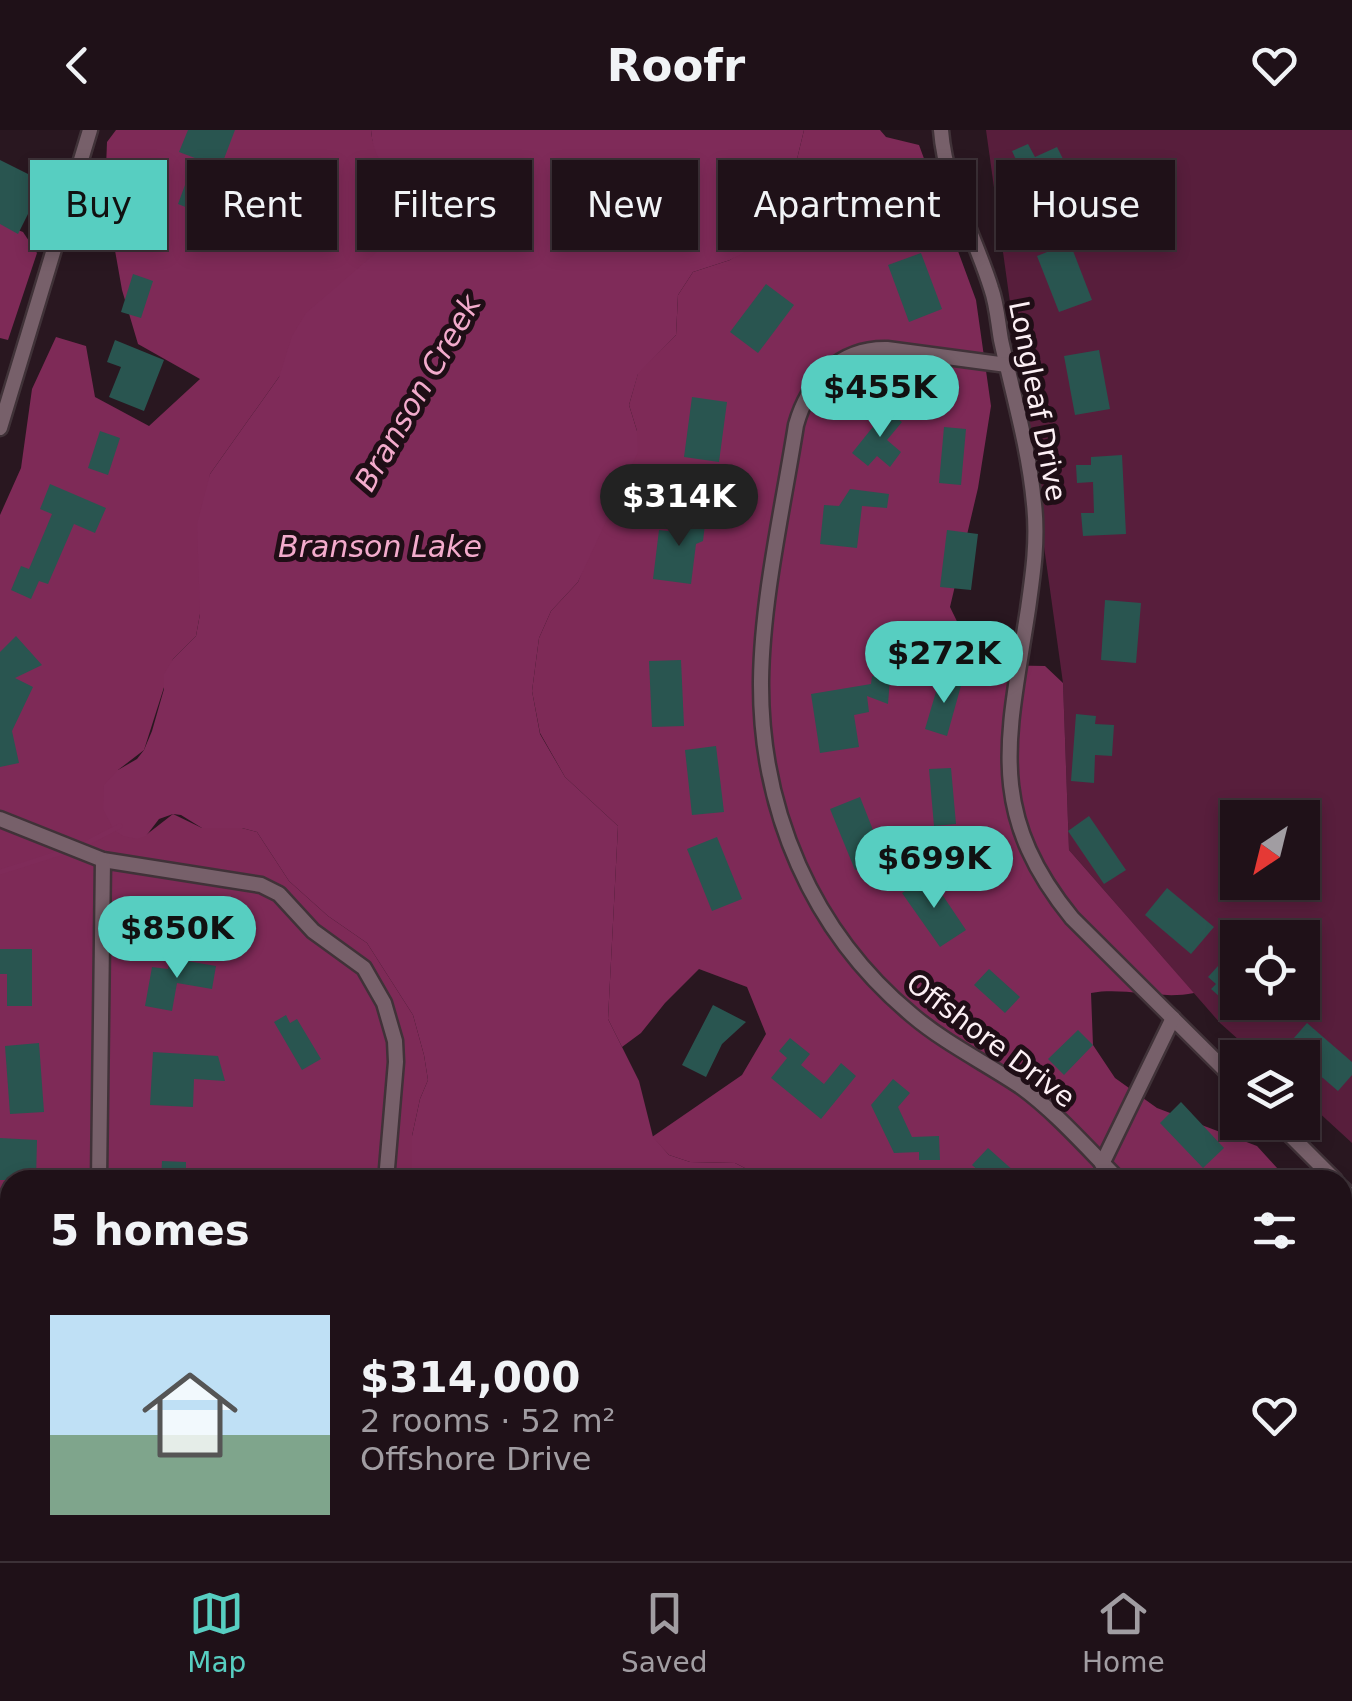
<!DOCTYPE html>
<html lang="en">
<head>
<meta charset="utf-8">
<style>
  body { margin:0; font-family:"DejaVu Sans",sans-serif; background:#271a21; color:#f1f3f6; height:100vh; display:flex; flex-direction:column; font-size:38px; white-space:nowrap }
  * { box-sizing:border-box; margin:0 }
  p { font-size:32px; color:#a19da2 }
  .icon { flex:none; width:55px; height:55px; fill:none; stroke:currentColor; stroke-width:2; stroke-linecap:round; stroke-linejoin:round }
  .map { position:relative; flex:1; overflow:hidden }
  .details { position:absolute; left:0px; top:1040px; width:1352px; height:392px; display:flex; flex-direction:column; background:#1f1118; border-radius:30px 30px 0 0; box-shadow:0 5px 15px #0003,0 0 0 2px #3c3137 }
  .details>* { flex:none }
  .hud { position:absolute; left:30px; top:30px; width:1292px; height:90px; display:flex; gap:20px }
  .needle { width:65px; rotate:215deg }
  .buttons { position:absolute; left:1220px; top:670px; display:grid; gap:20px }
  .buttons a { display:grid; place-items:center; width:100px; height:100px; border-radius:0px; background:#1f1118; box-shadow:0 5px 15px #0003,0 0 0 2px #3c3137; font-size:50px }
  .price { position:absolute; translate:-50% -85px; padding:0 22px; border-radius:35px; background:#57cec1; color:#111; font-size:32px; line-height:65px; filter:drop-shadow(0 2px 5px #0008) }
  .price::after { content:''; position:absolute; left:50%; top:60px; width:30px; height:22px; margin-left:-15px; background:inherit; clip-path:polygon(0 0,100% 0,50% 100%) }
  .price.active { background:#222; color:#fff }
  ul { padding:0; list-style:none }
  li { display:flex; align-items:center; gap:30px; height:250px; padding:0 50px }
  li+li { border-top:2px solid #3c3137 }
  li span { display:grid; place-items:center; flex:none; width:280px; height:200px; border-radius:0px; color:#555 }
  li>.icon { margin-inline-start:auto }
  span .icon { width:120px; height:120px; fill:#fffc; stroke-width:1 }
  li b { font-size:42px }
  h2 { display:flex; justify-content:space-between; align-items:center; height:120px; padding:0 50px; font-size:42px }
  .chip { padding:0 35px; border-radius:0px; background:#1f1118; box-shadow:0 5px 15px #0003,0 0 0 2px #3c3137; font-size:35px; line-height:90px }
  .chip.active { background:#57cec1; color:#111 }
  header { display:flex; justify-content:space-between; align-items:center; height:130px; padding:0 50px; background:#1f1118; font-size:45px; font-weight:700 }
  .menu { display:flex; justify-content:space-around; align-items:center; height:140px; border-top:2px solid #3c3137; background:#1f1118; font-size:28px; color:#a19da2 }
  .menu a { display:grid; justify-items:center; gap:5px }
  .menu .active { color:#57cec1 }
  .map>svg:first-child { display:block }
  .green { fill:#581e3c; fill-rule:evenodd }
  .forest { fill:#7e2a57 }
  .water { fill:#7f2b59 }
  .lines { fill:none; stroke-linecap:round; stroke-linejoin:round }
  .stream { stroke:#7f2b59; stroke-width:5 }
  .building { fill:#295550 }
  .minor-casing { stroke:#403238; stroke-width:19 }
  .minor { stroke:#77606a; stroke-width:14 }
  .labels { text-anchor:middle; stroke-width:10; stroke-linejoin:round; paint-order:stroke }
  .street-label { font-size:28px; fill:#fceff4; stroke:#1f0e16 }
  .water-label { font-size:30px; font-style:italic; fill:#f3abcc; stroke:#1f0e16 }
</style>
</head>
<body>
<header><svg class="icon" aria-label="back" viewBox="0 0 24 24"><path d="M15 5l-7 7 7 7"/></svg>Roofr<svg class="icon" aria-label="heart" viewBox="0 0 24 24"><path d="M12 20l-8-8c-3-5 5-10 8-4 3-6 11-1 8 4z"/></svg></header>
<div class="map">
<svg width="1352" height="1431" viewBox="0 0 1352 1431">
  <rect width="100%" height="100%" fill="#291720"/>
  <path class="green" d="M986,0H1352V1013L1303,968L1302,928L1258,927L1220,893L1069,720L1063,553ZM1238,688H1302V752H1238ZM1238,808H1302V872H1238Z"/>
  <g class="forest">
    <path d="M116,0H371C372,21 387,33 395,52C404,71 395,97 385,114L279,247L210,344L200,484L196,506L173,529L144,620L118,640L146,705L173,684L202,698H242L257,702L289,751L328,786L367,813L413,885L424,925L428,950L420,969L412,1006V1050H324L313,1045L281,1043L277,1050H10V1422L256,1423L252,1431H0V385L21,338L32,259L56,207L86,216L95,267L149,296L200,249L138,214L122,160L105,64L107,12Z"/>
    <path d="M804,0H880L886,7L919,15L976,170L991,276L978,358L950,477L968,514L990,535L1045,536L1063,553L1069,720L1194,863C1160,870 1126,857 1091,863L1093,915L1115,948L1157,978L1257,1016L1288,1050H768L735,1033L690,1032L669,1025L652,1007L742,945L766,904L747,857L699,839L665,873L641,903L622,917L608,889L618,696L565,647L540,603L532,561L539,508L551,481L578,452L637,301L629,275L638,243L676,205L678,165L693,142L730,130L789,85L791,54Z"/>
    <polygon points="0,93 23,102 37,123 8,210 0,208"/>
    <polygon points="1352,1225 1352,1431 1228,1431 1225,1423 1342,1422 1342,1228"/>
    <polygon points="323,1422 512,1422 515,1431 316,1431"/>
    <polygon points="582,1422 1028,1422 1032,1431 580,1431"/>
  </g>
  <g class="water">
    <path d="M371,0H804L791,54L789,85L778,104L730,130L693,142L678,165L676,205L638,244L629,275L637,301L638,322L578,452L551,481L539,508L532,561L540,604L565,647L618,696L608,889L639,951L653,1007L669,1025L690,1032L735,1033L768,1050H412V1006L420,969L428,950L424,925L413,885L367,813L328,786L289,751L257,702L242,698H202L181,685L173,684L159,689L146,706L137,709L123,706L114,700L103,679L104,655L118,640L137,629L144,620L152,601L164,559V544L173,529L196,506L200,484L197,394L210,344L279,247L292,206L306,183L385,115C424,48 374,52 371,0Z"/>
    <polygon points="1225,1422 1227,1431 1032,1431 1028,1423"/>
  </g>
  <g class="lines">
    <g class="stream">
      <polyline points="81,716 120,696"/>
      <polyline points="0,742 66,721"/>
      <polyline points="1342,1320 1352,1314"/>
    </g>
  </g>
  <g class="building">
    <polygon points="188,0 235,0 203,84 178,74 195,28 179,22"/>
    <polygon points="1028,14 1035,27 1057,17 1066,35 1058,38 1072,69 1060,74 1060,70 1043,77 1029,47 1013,54 1006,39 1018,34 1012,21"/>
    <polygon points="893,28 906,92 877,98 864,34"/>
    <polygon points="0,30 44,52 18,104 0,94"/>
    <polygon points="1070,113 1092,170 1059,182 1037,126"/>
    <polygon points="921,123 942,179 909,192 888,135"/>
    <polygon points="133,144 153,151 141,188 121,182"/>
    <polygon points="766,154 794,175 758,223 730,202"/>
    <polygon points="115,210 164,230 144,281 109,267 121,237 107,232"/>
    <polygon points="1099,220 1110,279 1075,285 1064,226"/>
    <polygon points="692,267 727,272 719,332 684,327"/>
    <polygon points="882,277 902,292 887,310 901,322 890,337 877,326 868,336 852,323 876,293 873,288"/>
    <polygon points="944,297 966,299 961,355 939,353"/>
    <polygon points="100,301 120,308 108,345 88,338"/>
    <polygon points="1122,325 1126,404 1083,406 1081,383 1094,383 1093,352 1077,353 1076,335 1091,335 1091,327"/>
    <polygon points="50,354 106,378 95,403 74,394 48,454 39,451 31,469 11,460 21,436 29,439 52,384 40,379"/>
    <polygon points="850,359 889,364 887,378 862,376 857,418 820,414 824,375 839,376"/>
    <polygon points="678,383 706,386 703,411 696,414 691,454 653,449 659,400 676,402"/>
    <polygon points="947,400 978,404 971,460 940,457"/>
    <polygon points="1105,470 1141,473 1136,533 1101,530"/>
    <polygon points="16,506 42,535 15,548 33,557 12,601 19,633 0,637 0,522"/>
    <polygon points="681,530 684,596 652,597 649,531"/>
    <polygon points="941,545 962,552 947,606 925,599"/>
    <polygon points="872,546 890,548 888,574 867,566 869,582 854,585 859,617 820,623 811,564 871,554"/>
    <polygon points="1076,584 1096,586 1095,594 1114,595 1112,626 1095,625 1094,653 1071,651"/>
    <polygon points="716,616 724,682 692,685 685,620"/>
    <polygon points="951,638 956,694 934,696 929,639"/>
    <polygon points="860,667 884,728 855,740 830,679"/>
    <polygon points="1089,686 1126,740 1104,754 1068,701"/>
    <polygon points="717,707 742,769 712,781 687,719"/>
    <polygon points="929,745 966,800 940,817 902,763"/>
    <polygon points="1167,758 1214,797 1191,824 1145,785"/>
    <polygon points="0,819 32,819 32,876 7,876 7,844 0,844"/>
    <polygon points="1228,825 1238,834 1238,872 1277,872 1258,892 1238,873 1238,883 1211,859 1216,854 1208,847"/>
    <polygon points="170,828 216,836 212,859 177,853 172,881 145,876 152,837 168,839"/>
    <polygon points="989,839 1020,867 1005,883 974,855"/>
    <polygon points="713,875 746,892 722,914 706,947 682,935"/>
    <polygon points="286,885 290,893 297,889 321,929 302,940 274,892"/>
    <polygon points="1307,893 1352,932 1352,945 1338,961 1302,930 1302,928 1287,916"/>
    <polygon points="1078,900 1093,915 1064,945 1048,929"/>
    <polygon points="790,908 810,924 801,935 824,954 841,933 856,946 821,989 771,948 787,928 779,921"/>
    <polygon points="39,913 44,982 10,984 5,916"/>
    <polygon points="153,922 218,926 225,951 194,949 193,977 150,975"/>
    <polygon points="893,949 910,963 898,977 912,1007 939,1006 940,1030 919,1030 919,1022 894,1023 871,975"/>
    <polygon points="1181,972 1224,1018 1203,1038 1160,993"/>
    <polygon points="0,1008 37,1010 36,1050 0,1050"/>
    <polygon points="988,1018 1024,1050 989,1050 972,1035"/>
    <polygon points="162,1031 186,1032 186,1050 161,1050"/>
  </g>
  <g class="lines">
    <defs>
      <g id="minor">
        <path d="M941,0C945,56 975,106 991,158C997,175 998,193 1001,210C1013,265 1029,318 1034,374C1038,410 1033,444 1028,479C1009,605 984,680 1072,788L1238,953"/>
        <path d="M1007,235L887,219C839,218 808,252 796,295C783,378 762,468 761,551C760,680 812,802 912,885C945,913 984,932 1020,956C1056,982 1087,1018 1119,1050"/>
        <polyline points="0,298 90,0"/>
        <polyline points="0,689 103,730 261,755 279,764 313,801 364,838 384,873 395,911 396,932 386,1050"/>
        <polyline points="1277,992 1335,1050"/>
        <polyline points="1102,1034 1173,888"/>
        <polyline points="99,1050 103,730"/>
        <polyline points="1342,1058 1352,1067"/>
        <polyline points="1342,1216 1352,1208"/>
        <polyline points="0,1244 10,1231"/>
        <polyline points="0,1359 10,1368"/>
        <polyline points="74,1422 85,1431"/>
        <polyline points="1252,1422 1254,1431"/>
        <polyline points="283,1431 289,1422"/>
      </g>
    </defs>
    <use href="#minor" class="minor-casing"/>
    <use href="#minor" class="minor"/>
  </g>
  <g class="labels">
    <g class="street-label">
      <text transform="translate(1038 271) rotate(79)" y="10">Longleaf Drive</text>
      <text transform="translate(991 910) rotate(37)" y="10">Offshore Drive</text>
    </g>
    <g class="water-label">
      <text transform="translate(418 263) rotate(-60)" y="10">Branson Creek</text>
      <text x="380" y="427">Branson Lake</text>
    </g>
  </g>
</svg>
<div class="buttons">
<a><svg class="needle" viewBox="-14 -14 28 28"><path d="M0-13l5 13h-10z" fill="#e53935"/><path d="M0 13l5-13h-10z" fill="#a19da2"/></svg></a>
<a><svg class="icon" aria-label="locate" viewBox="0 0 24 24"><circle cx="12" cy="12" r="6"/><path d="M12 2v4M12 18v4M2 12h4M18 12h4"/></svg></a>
<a><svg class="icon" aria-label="layers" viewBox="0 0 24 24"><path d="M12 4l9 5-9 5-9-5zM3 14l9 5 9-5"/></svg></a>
</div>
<b class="price" style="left:880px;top:310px">$455K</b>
<b class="price active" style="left:679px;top:419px">$314K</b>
<b class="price" style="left:944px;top:576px">$272K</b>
<b class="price" style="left:934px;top:781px">$699K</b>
<b class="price" style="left:177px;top:851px">$850K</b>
<div class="hud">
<a class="chip active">Buy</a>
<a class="chip">Rent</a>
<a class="chip">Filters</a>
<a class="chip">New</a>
<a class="chip">Apartment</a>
<a class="chip">House</a>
</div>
<section class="details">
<h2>5 homes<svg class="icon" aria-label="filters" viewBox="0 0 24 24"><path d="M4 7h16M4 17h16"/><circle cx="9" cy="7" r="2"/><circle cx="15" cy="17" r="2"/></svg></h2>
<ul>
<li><span style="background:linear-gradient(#bfe0f5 60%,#7fa58c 0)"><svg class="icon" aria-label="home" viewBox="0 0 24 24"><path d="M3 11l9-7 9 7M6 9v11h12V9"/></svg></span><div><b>$314,000</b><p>2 rooms · 52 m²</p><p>Offshore Drive</p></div><svg class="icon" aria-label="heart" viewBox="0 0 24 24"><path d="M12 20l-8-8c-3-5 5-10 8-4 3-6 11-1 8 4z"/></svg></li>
</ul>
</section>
</div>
<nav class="menu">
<a class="active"><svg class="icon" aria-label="map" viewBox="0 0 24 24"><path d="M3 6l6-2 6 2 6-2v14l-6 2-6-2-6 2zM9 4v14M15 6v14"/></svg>Map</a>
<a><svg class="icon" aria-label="saved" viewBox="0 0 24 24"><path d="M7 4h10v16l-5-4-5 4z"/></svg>Saved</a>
<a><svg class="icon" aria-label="home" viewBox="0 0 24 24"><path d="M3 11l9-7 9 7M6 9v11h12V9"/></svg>Home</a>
</nav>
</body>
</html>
